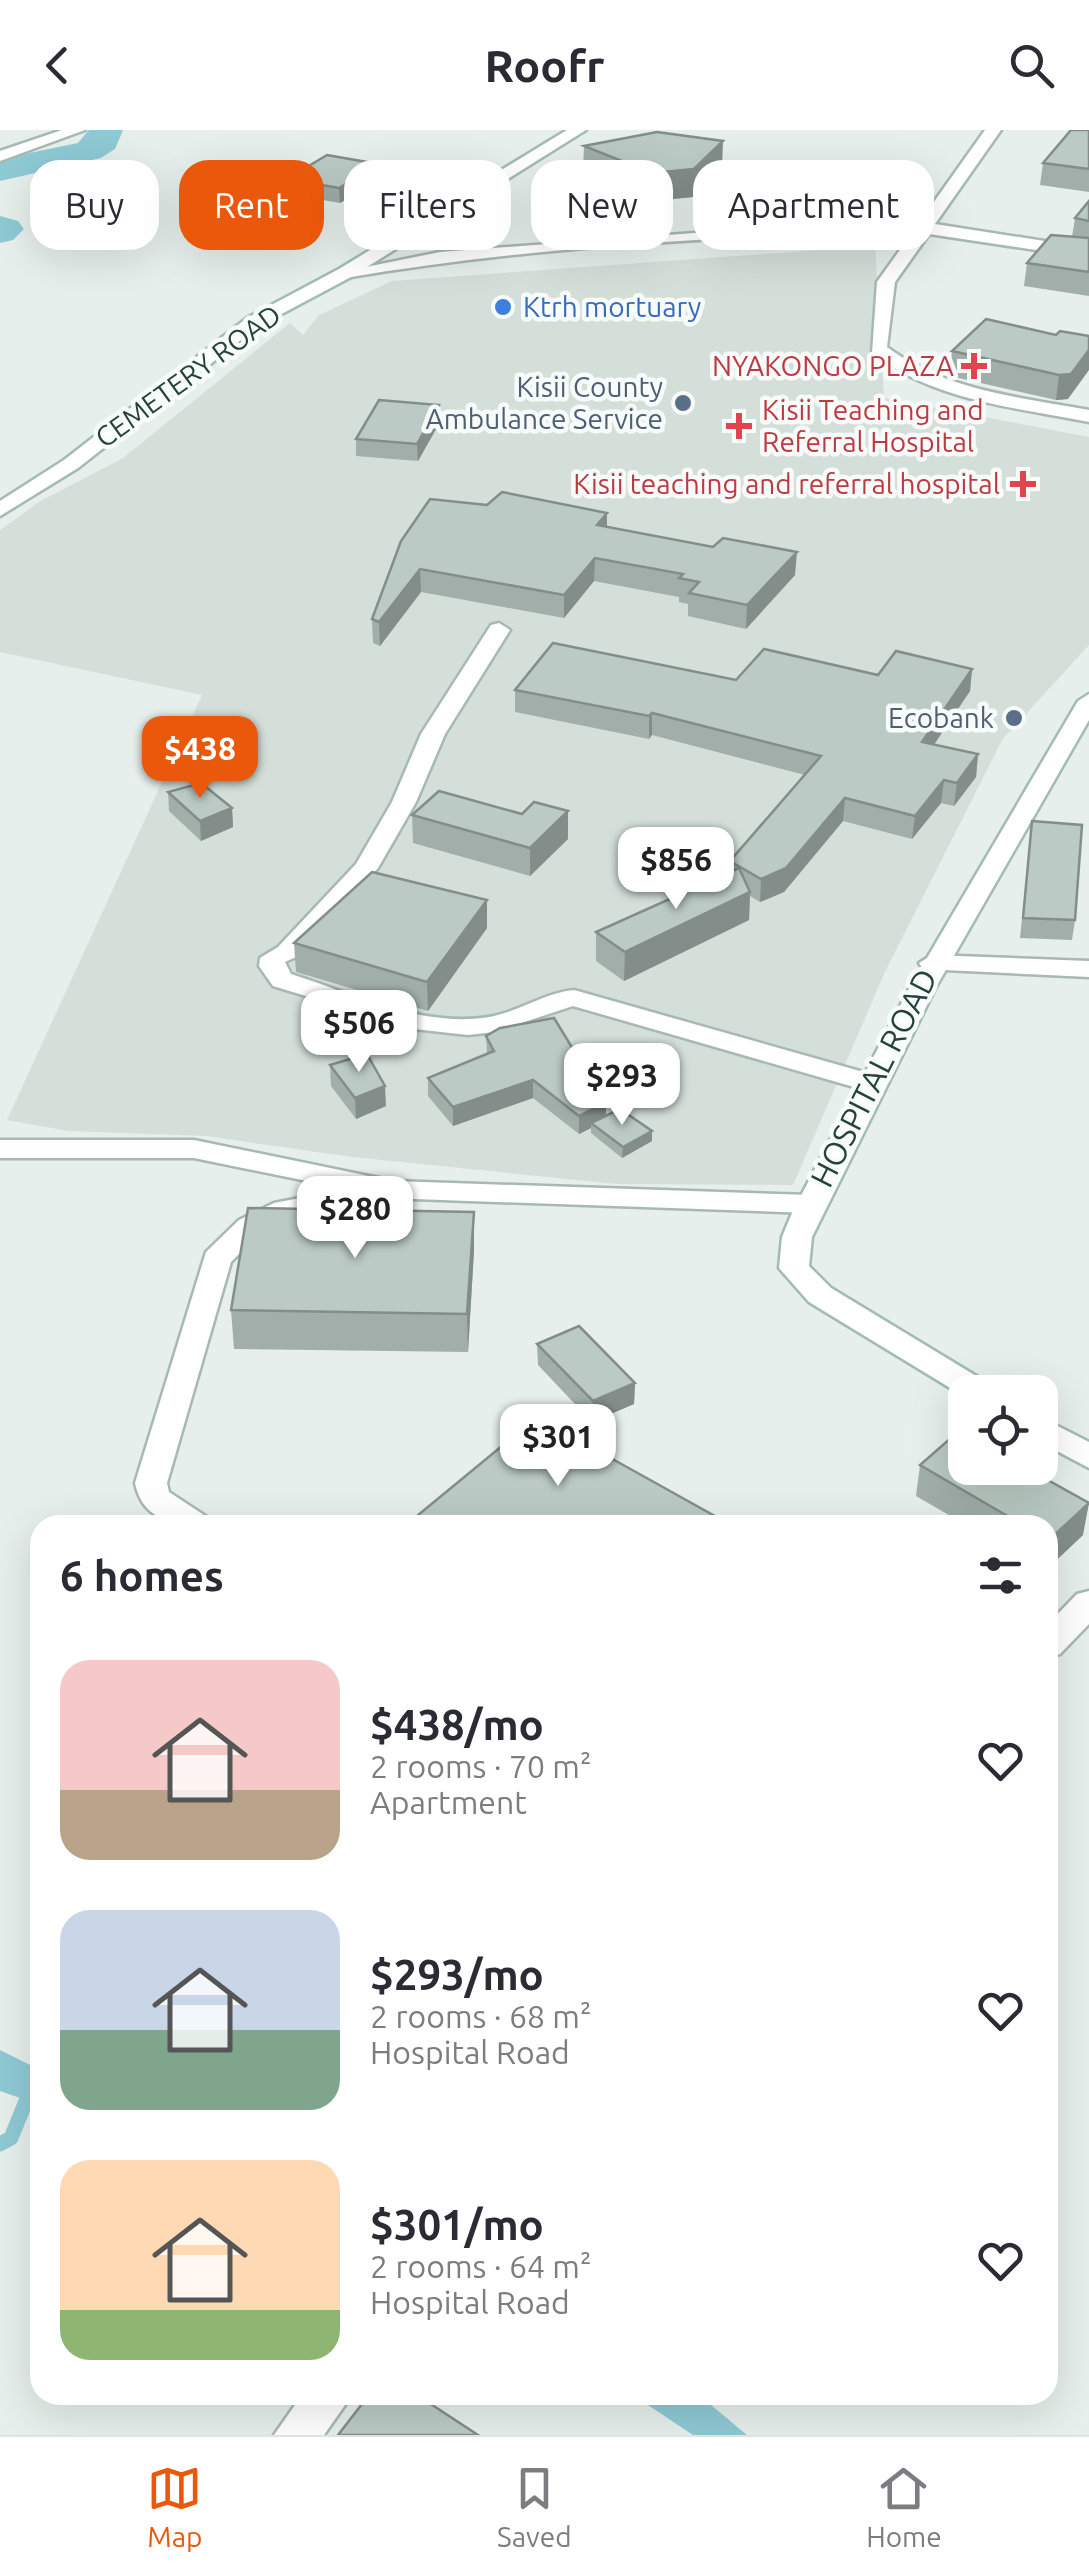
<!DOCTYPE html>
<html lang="en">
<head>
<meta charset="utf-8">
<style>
  body { margin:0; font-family:Ubuntu,sans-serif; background:#f2f2f3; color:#2b2b33; height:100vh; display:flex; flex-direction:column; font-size:38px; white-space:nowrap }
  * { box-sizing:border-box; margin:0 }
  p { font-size:32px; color:#7c7c81 }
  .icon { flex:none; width:55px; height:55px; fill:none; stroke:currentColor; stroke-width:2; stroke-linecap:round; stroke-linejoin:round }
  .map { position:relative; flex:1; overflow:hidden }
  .side { position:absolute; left:30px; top:1385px; width:1028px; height:890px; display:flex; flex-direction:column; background:#fff; border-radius:30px; box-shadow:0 10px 40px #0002 }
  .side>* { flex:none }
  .top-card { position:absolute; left:30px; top:30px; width:1030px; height:90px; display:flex; gap:20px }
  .fabs { position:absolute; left:948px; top:1245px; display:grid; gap:20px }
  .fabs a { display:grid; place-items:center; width:110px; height:110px; border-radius:20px; background:#fff; box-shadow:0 10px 40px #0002; font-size:50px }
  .price { position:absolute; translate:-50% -85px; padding:0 22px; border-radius:20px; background:#fff; color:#222; font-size:32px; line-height:65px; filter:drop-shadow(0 2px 5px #0008) }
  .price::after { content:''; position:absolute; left:50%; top:60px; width:30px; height:22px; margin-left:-15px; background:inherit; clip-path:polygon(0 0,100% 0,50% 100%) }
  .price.current { background:#ea580c; color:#fff }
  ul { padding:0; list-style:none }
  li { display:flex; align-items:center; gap:30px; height:250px; padding:0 30px }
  li span { display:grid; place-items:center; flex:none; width:280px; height:200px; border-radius:30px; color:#555 }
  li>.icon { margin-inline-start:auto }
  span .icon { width:120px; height:120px; fill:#fffc; stroke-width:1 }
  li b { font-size:42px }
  h2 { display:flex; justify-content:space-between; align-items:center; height:120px; padding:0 30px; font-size:42px }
  .tag { padding:0 35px; border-radius:30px; background:#fff; box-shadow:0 10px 40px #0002; font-size:35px; line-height:90px }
  .tag.current { background:#ea580c; color:#fff }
  header { display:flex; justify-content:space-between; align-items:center; height:130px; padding:0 30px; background:#fff; font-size:45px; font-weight:700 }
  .dock { display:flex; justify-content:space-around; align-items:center; height:140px; border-top:2px solid #e1e1e2; background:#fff; font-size:28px; color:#7c7c81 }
  .dock a { display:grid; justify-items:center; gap:5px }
  .dock .current { color:#ea580c }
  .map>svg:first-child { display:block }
  .built { fill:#d4dfda }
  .water { fill:#8ec9d4 }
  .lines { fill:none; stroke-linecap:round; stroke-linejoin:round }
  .stream { stroke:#8ec9d4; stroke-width:15 }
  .river { fill:#8ec9d4; fill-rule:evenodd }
  .street-casing { stroke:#a8b8b2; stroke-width:5 }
  .secondary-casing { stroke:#a4bbb3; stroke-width:5 }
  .street { fill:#fff; fill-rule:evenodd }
  .secondary { fill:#fff; fill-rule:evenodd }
  .wall { fill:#a1aea9 }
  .shaded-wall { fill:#838d89 }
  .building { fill:#bbcac4; stroke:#838d89; stroke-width:2.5 }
  .shop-dot { fill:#3f7fe0; stroke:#f7fbf9; stroke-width:4 }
  .health-dot { fill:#e0444e; stroke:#f7fbf9; stroke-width:4 }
  .service-dot { fill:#5c6f8a; stroke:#f7fbf9; stroke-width:4 }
  .labels { text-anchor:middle; stroke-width:9; stroke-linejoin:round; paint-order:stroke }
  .far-shop-label { font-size:28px; fill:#366cbe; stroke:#f7fbf9; text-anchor:start }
  .far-health-label { font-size:28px; fill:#be3a42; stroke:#f7fbf9; text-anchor:end }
  .far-street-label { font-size:28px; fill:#24423a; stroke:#f7fbf9 }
  .far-service-label { font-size:28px; fill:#4e5e75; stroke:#f7fbf9; text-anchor:end }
  .street-label { font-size:32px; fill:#24423a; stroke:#f7fbf9 }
</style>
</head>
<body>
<header><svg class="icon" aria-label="back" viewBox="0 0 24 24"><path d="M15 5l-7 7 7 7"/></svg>Roofr<svg class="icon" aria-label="search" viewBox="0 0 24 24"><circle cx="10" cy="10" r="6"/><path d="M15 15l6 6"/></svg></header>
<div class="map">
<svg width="1089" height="2305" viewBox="0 0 1089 2305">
  <rect width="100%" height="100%" fill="#e6efeb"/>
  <polygon class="built" points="875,116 884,268 1089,307 1089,515 1002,610 885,842 793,1055 617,1054 352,1027 206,1006 68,1001 7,990 202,565 0,522 0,400 39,372 123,328 290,193 303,205 319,185 392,151"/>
  <g class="water">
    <polygon points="0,1920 40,1940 40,1975 0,1961"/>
    <polygon points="633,2265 699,2265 747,2305 693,2305"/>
  </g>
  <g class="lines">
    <polyline class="stream" points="0,2014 11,2008 31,1959"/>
    <g class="river">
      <polygon points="89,0 123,0 115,19 101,28 0,51 0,29 78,13"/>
      <polygon points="0,86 18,91 24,99 13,110 0,113"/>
    </g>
    <defs>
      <g id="street">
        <polygon points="62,0 85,0 0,31 0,21"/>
        <path d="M985,0H1001L935,94L1089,118V128L929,104L895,152L887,217C946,261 1019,267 1089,280V292C1013,277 935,271 872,223L877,152L912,103C725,105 529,117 345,148L336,143L440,122L816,94L919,93Z"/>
        <path d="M499,493L510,500L445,604L416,672L378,738L296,827L285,832L291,844C354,864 426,900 494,886C522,880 544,863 574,860L881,947L885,953L881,959H861L573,876L494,902L468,905L414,899L273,856L259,836L260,828L278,817L356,734L392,672L421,604L491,495Z"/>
        <polygon points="932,825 1089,831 1089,847 923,839 919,833"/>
        <path d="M0,1010H194L393,1051L810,1065L825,1074L810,1083L386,1068L292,1087L259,1104L231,1132L167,1353L169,1362L207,1387L212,1395C177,1395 143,1393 135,1353L206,1122L239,1090L274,1073L346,1059L194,1028H0Z"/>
        <polygon points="1089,1461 1089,1494 1060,1524 1048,1528 1048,1494 1077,1464"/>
        <polygon points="302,2265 352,2265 324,2305 274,2305"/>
      </g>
      <g id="secondary">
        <polygon points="567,0 586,0 351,147 259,196 78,338 0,386 0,371 64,330 247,188 339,139"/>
        <polygon points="1089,564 1089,590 936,857 812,1107 809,1136 831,1158 991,1255 996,1262 965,1262 965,1267 809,1172 779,1138 782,1107 792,1083 910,857 1078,571"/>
        <polygon points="1040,1287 1089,1312 1089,1338 1040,1312"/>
      </g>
    </defs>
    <use href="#street" class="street-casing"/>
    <use href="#secondary" class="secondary-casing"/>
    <use href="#street" class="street"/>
    <use href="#secondary" class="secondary"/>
  </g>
  <g class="wall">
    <polygon points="1089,0 1089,62 1040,55 1043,33"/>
    <polygon points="584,16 722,38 693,67 652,71 583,43"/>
    <polygon points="287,49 379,49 340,73 288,64"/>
    <polygon points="1089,71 1089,166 1024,156 1027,133 1072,107 1075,88"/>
    <polygon points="1056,205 1068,269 1056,270 950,246 952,221"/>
    <polygon points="440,292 418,331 356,326 356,309"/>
    <polygon points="607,397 795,445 746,499 688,486 688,474 679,472 679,467 594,451 564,488 421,462 380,516 373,513 372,489 401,411"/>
    <polygon points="972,539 970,561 934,615 978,624 976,647 954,676 941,673 912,709 843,691 784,762 760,772 750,766 749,790 624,851 596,831 596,802 730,743 730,731 805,645 652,605 649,609 515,582 515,560"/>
    <polygon points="168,662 232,678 233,697 201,711 169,681"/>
    <polygon points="568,681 568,709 530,746 413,713 412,685 522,684"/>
    <polygon points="1032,691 1075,790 1072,810 1020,808"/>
    <polygon points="487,798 428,881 296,842 294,813"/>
    <polygon points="486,906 606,986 652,1001 652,1011 622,1028 591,1003 591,998 579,1004 533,968 453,996 428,966 428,948 487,924"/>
    <polygon points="330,935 386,976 356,989 331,956"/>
    <polygon points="474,1120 468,1222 234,1219 231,1180"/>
    <polygon points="537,1214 635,1253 634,1274 592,1292 538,1235"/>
    <polygon points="920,1335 1083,1405 1048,1438 1048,1395 966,1395 916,1366"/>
  </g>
  <g class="shaded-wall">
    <polygon points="723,11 722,38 693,67 652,71 652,43"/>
    <polygon points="378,34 379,49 340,73 339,58"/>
    <polygon points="1089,220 1089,240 1068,269 1056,270 1059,245"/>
    <polygon points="439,275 440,292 418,331 417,314"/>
    <polygon points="607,383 607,406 597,395"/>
    <polygon points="797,422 795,445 746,499 747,475"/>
    <polygon points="595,428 594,451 564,488 564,465"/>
    <polygon points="420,439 421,462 380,516 379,492"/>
    <polygon points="972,539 970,561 920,635 922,612"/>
    <polygon points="652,583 652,605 649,609 649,586"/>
    <polygon points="978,624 976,647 954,676 957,653"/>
    <polygon points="944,650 941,673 912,709 915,686"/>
    <polygon points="845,668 843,691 784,762 760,772 761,749"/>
    <polygon points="232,678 233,697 201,711 200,691"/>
    <polygon points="568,681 568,709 530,746 530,718"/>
    <polygon points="750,762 749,790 624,851 625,822"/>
    <polygon points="487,770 487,798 428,881 427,852"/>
    <polygon points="533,950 533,968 453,996 453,977"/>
    <polygon points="385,956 386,976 356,989 355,968"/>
    <polygon points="606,973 606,991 591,993 591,998 579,1004 579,986"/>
    <polygon points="652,1001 652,1011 622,1028 623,1017"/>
    <polygon points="474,1082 474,1120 468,1222 467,1184"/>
    <polygon points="635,1253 634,1274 592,1292 593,1271"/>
    <polygon points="1089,1373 1083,1405 1048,1438 1049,1410"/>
  </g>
  <g class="building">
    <polygon points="1071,0 1089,0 1089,39 1043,33"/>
    <polygon points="657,2 723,11 694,39 652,43 584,16"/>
    <polygon points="327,25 378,34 339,58 287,49"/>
    <polygon points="1089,71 1089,91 1075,88"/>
    <polygon points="1051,105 1089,108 1089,142 1027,133"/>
    <polygon points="986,189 1056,205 1060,201 1089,206 1089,220 1071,244 1059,245 952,221"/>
    <polygon points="379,270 439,275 417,314 356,309"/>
    <polygon points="502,362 607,383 597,395 713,417 723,408 797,422 747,475 689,463 699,452 679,448 683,444 595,428 564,465 420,439 379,492 372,489 401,411 430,369 487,375"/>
    <polygon points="553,513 736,550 764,519 878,545 896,521 972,539 922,612 978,624 957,653 944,650 915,686 845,668 786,738 761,749 730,731 821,626 652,583 649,586 515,560"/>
    <polygon points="201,653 232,678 200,691 168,662"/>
    <polygon points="439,661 522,684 534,672 568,681 530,718 412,685"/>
    <polygon points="1032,691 1082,695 1075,790 1023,788"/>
    <polygon points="739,738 750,762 625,822 596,802"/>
    <polygon points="372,742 487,770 427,852 294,813"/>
    <polygon points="554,888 606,973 579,986 533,950 453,977 428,948 494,921 486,906 500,898"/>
    <polygon points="367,924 385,956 355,968 330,935"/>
    <polygon points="620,979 652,1001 623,1017 591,993"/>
    <polygon points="248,1078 474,1082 467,1184 231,1180"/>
    <polygon points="579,1196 635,1253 593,1271 537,1214"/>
    <polygon points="537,1287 722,1390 717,1395 406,1395"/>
    <polygon points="960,1300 965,1303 965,1338 1026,1338 1089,1373 1049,1410 1048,1395 1023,1395 920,1335"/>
    <polygon points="369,2265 417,2265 478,2305 338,2305"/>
  </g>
  <circle class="shop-dot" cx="503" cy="177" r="10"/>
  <g class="health-dot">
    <path d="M969 221h10v10h10v10h-10v10h-10v-10h-10v-10h10z"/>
    <path d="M734 281h10v10h10v10h-10v10h-10v-10h-10v-10h10z"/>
    <path d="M1018 339h10v10h10v10h-10v10h-10v-10h-10v-10h10z"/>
  </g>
  <g class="service-dot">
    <circle cx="683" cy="273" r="10"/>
    <circle cx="1014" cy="588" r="10"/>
  </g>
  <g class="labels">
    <g class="far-shop-label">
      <text x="523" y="187">Ktrh mortuary</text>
    </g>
    <g class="far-health-label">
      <text x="954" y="246">NYAKONGO PLAZA</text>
      <text x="762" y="290" text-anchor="start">Kisii Teaching and<tspan x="762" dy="32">Referral Hospital</tspan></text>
      <text x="1000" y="364">Kisii teaching and referral hospital</text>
    </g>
    <g class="far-street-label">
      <text transform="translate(188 246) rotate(-36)" y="10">CEMETERY ROAD</text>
    </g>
    <g class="far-service-label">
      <text x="663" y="267">Kisii County<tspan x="663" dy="32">Ambulance Service</tspan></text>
      <text x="994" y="598">Ecobank</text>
    </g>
    <g class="street-label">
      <text transform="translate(874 948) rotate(-63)" y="11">HOSPITAL ROAD</text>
    </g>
  </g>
</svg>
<div class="fabs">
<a><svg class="icon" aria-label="locate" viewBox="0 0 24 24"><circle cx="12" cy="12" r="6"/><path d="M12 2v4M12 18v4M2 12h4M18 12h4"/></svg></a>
</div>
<b class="price current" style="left:200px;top:671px">$438</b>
<b class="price" style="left:676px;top:782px">$856</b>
<b class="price" style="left:359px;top:945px">$506</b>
<b class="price" style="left:622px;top:998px">$293</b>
<b class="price" style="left:355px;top:1131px">$280</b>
<b class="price" style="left:558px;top:1359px">$301</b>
<div class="top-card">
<a class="tag">Buy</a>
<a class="tag current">Rent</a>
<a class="tag">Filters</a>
<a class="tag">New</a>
<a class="tag">Apartment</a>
</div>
<section class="side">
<h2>6 homes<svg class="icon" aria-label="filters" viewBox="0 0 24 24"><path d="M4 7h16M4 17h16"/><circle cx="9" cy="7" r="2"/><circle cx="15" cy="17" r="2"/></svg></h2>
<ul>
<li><span style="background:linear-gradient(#f6c9c9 65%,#b9a48a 0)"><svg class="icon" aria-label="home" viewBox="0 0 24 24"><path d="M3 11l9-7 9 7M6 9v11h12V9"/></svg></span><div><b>$438/mo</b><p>2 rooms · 70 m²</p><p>Apartment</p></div><svg class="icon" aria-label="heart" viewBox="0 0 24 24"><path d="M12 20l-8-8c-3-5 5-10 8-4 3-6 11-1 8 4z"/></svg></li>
<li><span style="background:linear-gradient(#c9d6e8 60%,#7fa58c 0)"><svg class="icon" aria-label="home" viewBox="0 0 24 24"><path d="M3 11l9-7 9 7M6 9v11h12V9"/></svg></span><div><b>$293/mo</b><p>2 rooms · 68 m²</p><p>Hospital Road</p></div><svg class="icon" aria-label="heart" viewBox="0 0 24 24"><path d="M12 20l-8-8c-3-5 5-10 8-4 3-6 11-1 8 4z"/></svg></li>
<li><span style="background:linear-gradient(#ffd9b3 75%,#8fb573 0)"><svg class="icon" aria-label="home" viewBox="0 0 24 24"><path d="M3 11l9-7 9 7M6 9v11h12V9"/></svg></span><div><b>$301/mo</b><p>2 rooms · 64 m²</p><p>Hospital Road</p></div><svg class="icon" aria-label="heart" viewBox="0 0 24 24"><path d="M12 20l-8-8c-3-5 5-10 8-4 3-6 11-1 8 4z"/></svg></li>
</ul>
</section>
</div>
<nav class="dock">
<a class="current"><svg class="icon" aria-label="map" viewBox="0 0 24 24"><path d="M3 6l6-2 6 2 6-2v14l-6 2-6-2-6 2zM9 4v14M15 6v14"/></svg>Map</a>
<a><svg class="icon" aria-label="saved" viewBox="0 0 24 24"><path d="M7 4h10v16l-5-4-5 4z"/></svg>Saved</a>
<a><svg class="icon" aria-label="home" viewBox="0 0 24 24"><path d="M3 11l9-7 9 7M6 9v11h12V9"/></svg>Home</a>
</nav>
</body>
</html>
